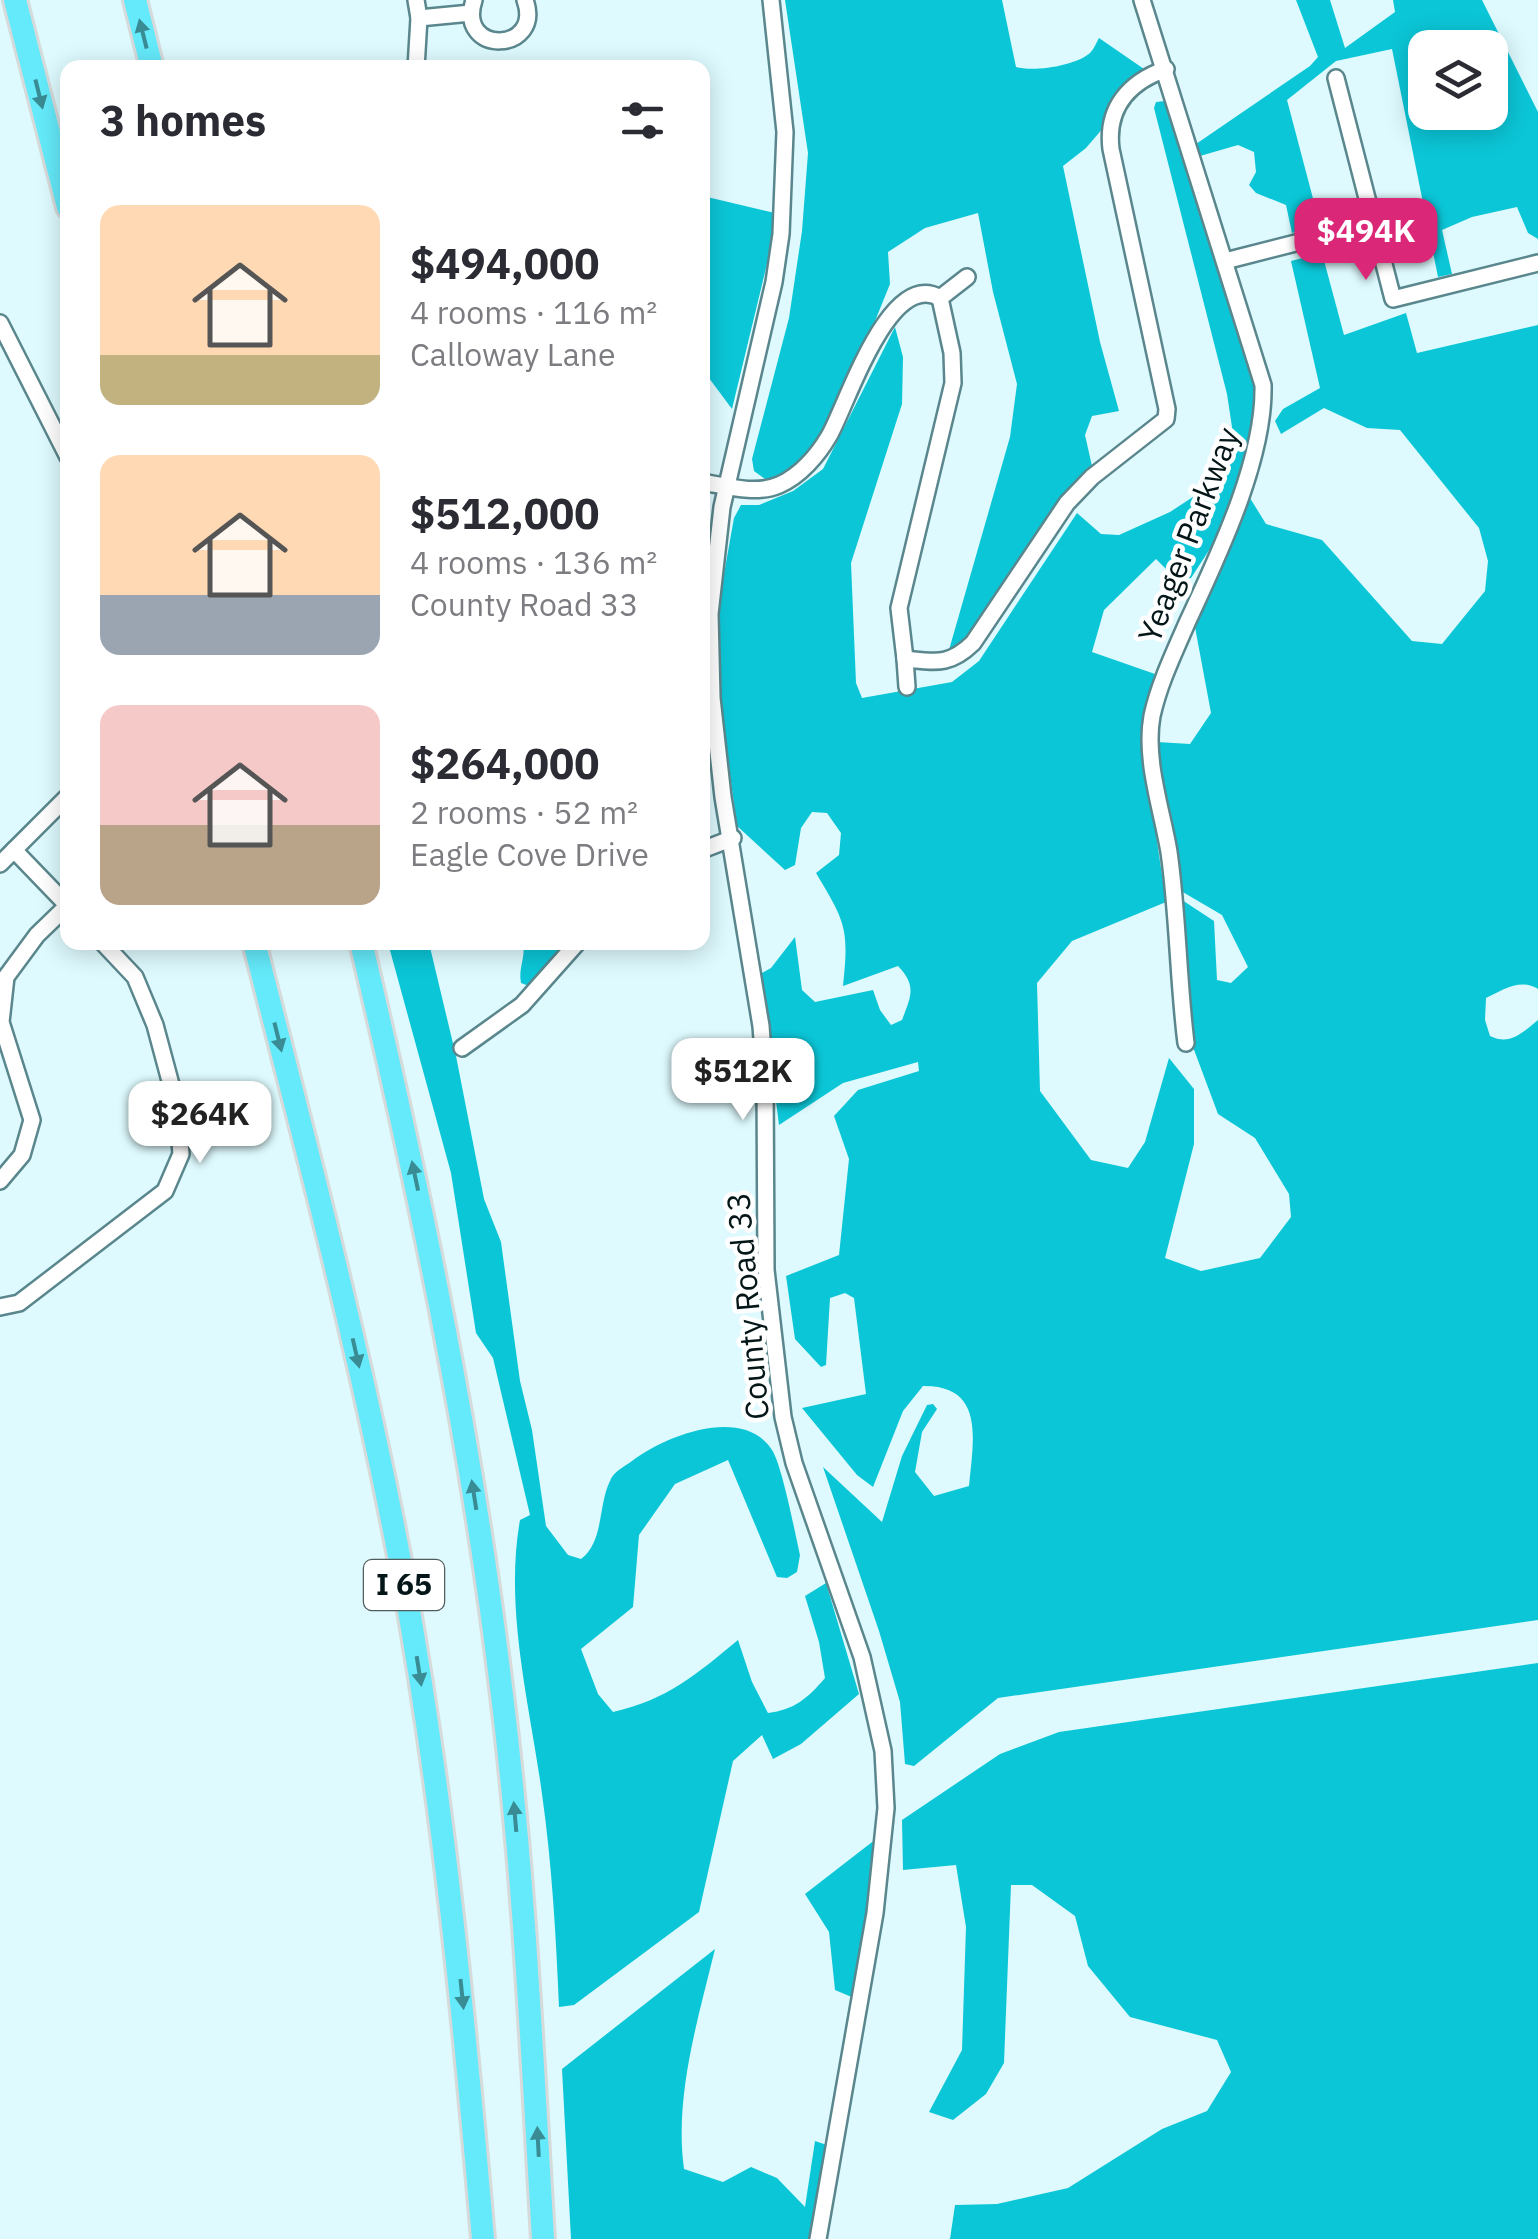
<!DOCTYPE html>
<html lang="en">
<head>
<meta charset="utf-8">
<style>
  body { margin:0; font-family:"IBM Plex Sans",sans-serif; background:#f2f2f3; color:#2b2b33; height:100vh; display:flex; flex-direction:column; font-size:38px; white-space:nowrap }
  * { box-sizing:border-box; margin:0 }
  p { font-size:32px; color:#7c7c81 }
  .icon { flex:none; width:55px; height:55px; fill:none; stroke:currentColor; stroke-width:2; stroke-linecap:round; stroke-linejoin:round }
  .map { position:relative; flex:1; overflow:hidden }
  .details { position:absolute; left:60px; top:60px; width:650px; height:890px; display:flex; flex-direction:column; background:#fff; border-radius:20px; box-shadow:0 5px 25px #0003 }
  .details>* { flex:none }
  .tools { position:absolute; left:1408px; top:30px; display:grid; gap:20px }
  .tools a { display:grid; place-items:center; width:100px; height:100px; border-radius:20px; background:#fff; box-shadow:0 5px 25px #0003; font-size:50px }
  .price { position:absolute; translate:-50% -85px; padding:0 22px; border-radius:20px; background:#fff; color:#222; font-size:32px; line-height:65px; filter:drop-shadow(0 2px 5px #0008) }
  .price::after { content:''; position:absolute; left:50%; top:60px; width:30px; height:22px; margin-left:-15px; background:inherit; clip-path:polygon(0 0,100% 0,50% 100%) }
  .price.on { background:#db2777; color:#fff }
  ul { padding:0; list-style:none }
  li { display:flex; align-items:center; gap:30px; height:250px; padding:0 40px }
  li span { display:grid; place-items:center; flex:none; width:280px; height:200px; border-radius:20px; color:#555 }
  li>.icon { margin-inline-start:auto }
  span .icon { width:120px; height:120px; fill:#fffc; stroke-width:1 }
  li b { font-size:42px }
  h2 { display:flex; justify-content:space-between; align-items:center; height:120px; padding:0 40px; font-size:42px }
  .map>svg:first-child { display:block }
  .forest { fill:#0bc6d7; fill-rule:evenodd }
  .lines { fill:none; stroke-linecap:round; stroke-linejoin:round }
  .minor-casing { stroke:#5a878d; stroke-width:20 }
  .highway-casing { stroke:#d7dada; stroke-width:28 }
  .minor { stroke:#fff; stroke-width:15 }
  .highway { stroke:#64eafa; stroke-width:22 }
  .oneway { fill:#398b94 }
  .labels { text-anchor:middle; stroke-width:9; stroke-linejoin:round; paint-order:stroke }
  .shield { fill:#fff; stroke:#4f5c5d; stroke-width:2.5 }
  .shield-label { font-size:30px; font-weight:bold; fill:#041618 }
  .street-label { font-size:32px; fill:#041618; stroke:#fff }
</style>
</head>
<body>
<div class="map">
<svg width="1538" height="2239" viewBox="0 0 1538 2239">
  <rect width="100%" height="100%" fill="#defafe"/>
  <g class="forest">
    <path d="M785,0H1002L1016,67C1034,72 1075,66 1090,53C1094,49 1096,43 1099,38L1144,69L1122,90L1109,108L1104,127L1086,148L1063,166L1100,342L1119,411L1092,416L1085,435L1092,466L1057,502L985,616L958,649L949,650L1010,437L1017,384L993,292L978,213L925,228L888,252L890,284L833,425L805,459L777,480L768,481L754,471L752,459L789,318L802,231L808,153Z"/>
    <path d="M1296,0H1330L1345,48L1395,12L1393,0H1482L1538,112V239L1528,233L1517,207L1472,217L1442,230L1452,274L1438,277L1392,49L1336,61L1287,100L1320,225L1292,233L1286,205L1256,193L1249,185L1256,172L1254,152L1238,145L1200,156L1196,144L1310,66L1318,57ZM1425,48H1490V112H1425Z"/>
    <path d="M1165,101L1191,168L1252,377L1258,407L1245,461L1217,538L1191,578L1176,579L1156,559L1104,610L1092,652L1155,674L1141,734L1166,902L1072,941L1037,983L1040,1091L1091,1160L1128,1168L1145,1142L1169,1058L1194,1089V1144L1165,1258L1201,1271L1260,1258L1291,1217L1289,1194L1255,1138L1218,1114L1190,1039L1179,898L1214,921L1217,980L1231,983L1248,967L1222,915L1181,891L1157,742L1190,744L1211,713L1195,627L1250,498L1266,524L1322,540L1412,641L1442,644L1485,591L1488,561L1479,528L1400,430L1367,428L1324,408L1281,434L1275,421L1283,409L1320,388L1291,261L1322,253L1344,335L1406,313L1417,353L1538,325V989C1520,978 1503,990 1486,998L1485,1020L1490,1036C1510,1046 1522,1033 1538,1020V1620L998,1698L914,1766L905,1764L900,1702L879,1631L823,1467L882,1522L902,1456L927,1405L933,1404L937,1409L922,1432L915,1472L934,1496L969,1486C973,1442 986,1385 923,1386L903,1411L873,1487L857,1475L802,1408L866,1394L854,1298L845,1293L830,1298L826,1365L821,1367L795,1339L786,1276L839,1255L849,1159L834,1116L858,1090L919,1071L918,1062L843,1083L779,1125L760,974L771,968L795,937L802,990L815,1002L873,990L880,1010L891,1025L902,1020C911,996 917,986 898,966L843,986C849,929 846,923 816,873L839,855L841,833L827,813L812,812L801,828L795,865L785,870L737,826L719,693V602L734,518L741,505H759L793,491L823,469L895,327L903,357L902,404L851,563L856,683L862,698L952,682L979,661L1077,513L1101,534L1119,535L1170,512L1199,493L1221,462L1232,427L1227,394L1154,108L1156,102Z"/>
    <polygon points="703,196 779,214 732,409 703,370"/>
    <path d="M388,943H429L456,1056L484,1199L501,1242L520,1381L532,1430L546,1526L568,1555L581,1559C604,1542 598,1505 610,1481C613,1472 625,1466 632,1461C665,1436 743,1405 772,1450C782,1465 795,1533 800,1555L797,1572L787,1578L777,1577L728,1460L675,1484L639,1535L633,1607L581,1649L598,1694L613,1712C667,1700 697,1674 738,1640L752,1682L768,1713C794,1710 808,1698 825,1678L819,1642L805,1596L826,1583L859,1694L801,1744L773,1759L762,1735L733,1761L699,1912L574,2005L559,2007C556,1935 552,1865 542,1794C530,1705 504,1609 520,1520L530,1515L493,1358L476,1333L451,1173Z"/>
    <path d="M523,943H567L529,986L521,983C518,968 526,957 523,943Z"/>
    <polygon points="1538,1663 1538,2239 950,2239 955,2205 997,2204 1068,2188 1162,2129 1207,2111 1231,2072 1217,2040 1130,2017 1088,1966 1075,1916 1032,1885 1011,1885 1004,2063 986,2094 953,2120 929,2112 962,2050 966,1927 956,1865 903,1870 902,1820 1000,1754 1059,1732"/>
    <polygon points="876,1839 854,1998 835,1990 829,1932 805,1894"/>
    <path d="M715,1949C698,2019 674,2097 684,2169L723,2182L751,2167L777,2178L805,2207L815,2141L827,2145L810,2239H571L562,2069Z"/>
  </g>
  <g class="lines">
    <defs>
      <g id="minor">
        <path d="M474,0C456,56 544,53 525,0"/>
        <polyline points="771,0 785,132 781,234 774,282 722,507 710,614 712,698 723,797 761,1026 765,1079 766,1270 783,1417 794,1463 862,1657 883,1751 886,1808 875,1913 818,2239"/>
        <path d="M1142,0L1263,385C1265,459 1218,556 1187,623C1174,653 1159,684 1152,716C1144,759 1162,810 1169,852C1178,915 1178,979 1186,1043"/>
        <polyline points="419,18 471,13"/>
        <polyline points="416,68 419,18 416,0"/>
        <polyline points="1336,78 1393,299 1538,263"/>
        <polyline points="1225,261 1374,223"/>
        <path d="M967,277L940,298L952,353L953,383L899,608L905,659C936,662 949,666 973,643L1067,503L1092,477L1166,419L1167,409L1111,149C1106,108 1129,82 1166,69"/>
        <polyline points="0,323 68,457"/>
        <path d="M702,482C726,486 756,495 779,485C800,476 818,455 829,436C847,405 889,268 940,298"/>
        <polyline points="905,659 907,687"/>
        <polyline points="14,850 68,906"/>
        <polyline points="702,850 733,838"/>
        <polyline points="0,864 68,796"/>
        <polyline points="462,1048 522,1005 578,942"/>
        <polyline points="0,1181 22,1155 32,1120 1,1022 6,977 37,935 67,906"/>
        <polyline points="0,1307 19,1303 165,1191 181,1154 177,1107 155,1025 135,977 102,942"/>
      </g>
      <g id="highway">
        <polyline points="15,0 68,207"/>
        <polyline points="135,0 152,68"/>
        <path d="M254,942C308,1153 363,1363 403,1577C443,1796 464,2017 483,2239"/>
        <path d="M361,942C419,1189 471,1436 501,1687C524,1870 532,2055 543,2239"/>
      </g>
    </defs>
    <use href="#minor" class="minor-casing"/>
    <use href="#highway" class="highway-casing"/>
    <use href="#minor" class="minor"/>
    <use href="#highway" class="highway"/>
  </g>
  <defs><path id="oneway-solid" d="M-6-.8H1V-3.2L6.5 0L1 3.2V.8H-6Z" transform="scale(2.5)"/></defs>
  <g class="oneway">
    <use href="#oneway-solid" transform="translate(143 34) rotate(-104)"/>
    <use href="#oneway-solid" transform="translate(39 94) rotate(76)"/>
    <use href="#oneway-solid" transform="translate(278 1037) rotate(76)"/>
    <use href="#oneway-solid" transform="translate(415 1176) rotate(-102)"/>
    <use href="#oneway-solid" transform="translate(356 1353) rotate(77)"/>
    <use href="#oneway-solid" transform="translate(474 1495) rotate(-99)"/>
    <use href="#oneway-solid" transform="translate(419 1671) rotate(81)"/>
    <use href="#oneway-solid" transform="translate(515 1817) rotate(-95)"/>
    <use href="#oneway-solid" transform="translate(462 1994) rotate(84)"/>
    <use href="#oneway-solid" transform="translate(538 2142) rotate(-93)"/>
  </g>
  <g class="labels">
    <rect class="shield" x="364" y="1560" width="80" height="50" rx="8"/>
    <g class="shield-label">
      <text x="404" y="1595">I 65</text>
    </g>
    <g class="street-label">
      <text transform="translate(1189 535) rotate(-69)" y="11">Yeager Parkway</text>
      <text transform="translate(748 1306) rotate(-95)" y="11">County Road 33</text>
    </g>
  </g>
</svg>
<div class="tools">
<a><svg class="icon" aria-label="layers" viewBox="0 0 24 24"><path d="M12 4l9 5-9 5-9-5zM3 14l9 5 9-5"/></svg></a>
</div>
<b class="price on" style="left:1366px;top:283px">$494K</b>
<b class="price" style="left:743px;top:1123px">$512K</b>
<b class="price" style="left:200px;top:1166px">$264K</b>
<section class="details">
<h2>3 homes<svg class="icon" aria-label="filters" viewBox="0 0 24 24"><path d="M4 7h16M4 17h16"/><circle cx="9" cy="7" r="2"/><circle cx="15" cy="17" r="2"/></svg></h2>
<ul>
<li><span style="background:linear-gradient(#ffd9b3 75%,#c2b280 0)"><svg class="icon" aria-label="home" viewBox="0 0 24 24"><path d="M3 11l9-7 9 7M6 9v11h12V9"/></svg></span><div><b>$494,000</b><p>4 rooms · 116 m²</p><p>Calloway Lane</p></div></li>
<li><span style="background:linear-gradient(#ffd9b3 70%,#9aa5b1 0)"><svg class="icon" aria-label="home" viewBox="0 0 24 24"><path d="M3 11l9-7 9 7M6 9v11h12V9"/></svg></span><div><b>$512,000</b><p>4 rooms · 136 m²</p><p>County Road 33</p></div></li>
<li><span style="background:linear-gradient(#f6c9c9 60%,#b9a48a 0)"><svg class="icon" aria-label="home" viewBox="0 0 24 24"><path d="M3 11l9-7 9 7M6 9v11h12V9"/></svg></span><div><b>$264,000</b><p>2 rooms · 52 m²</p><p>Eagle Cove Drive</p></div></li>
</ul>
</section>
</div>
</body>
</html>
